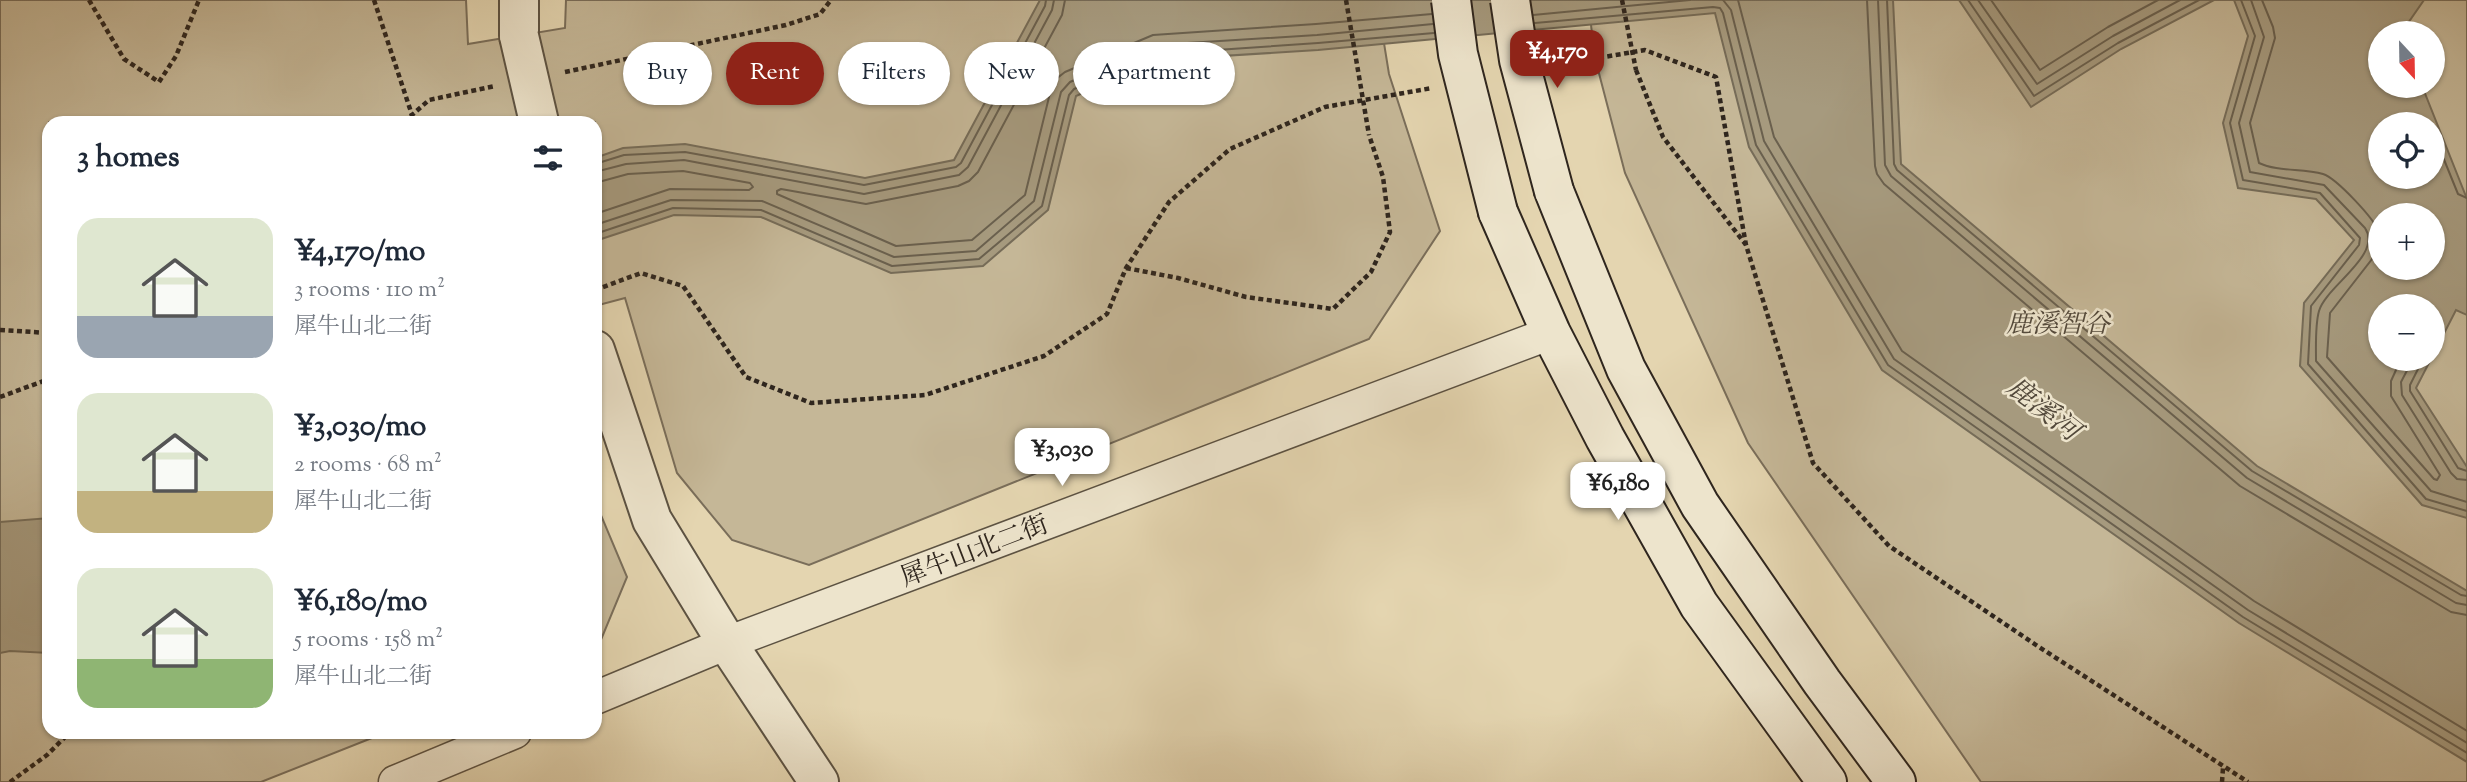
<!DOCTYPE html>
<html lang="en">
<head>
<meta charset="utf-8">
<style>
  body { margin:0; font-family:"Sorts Mill Goudy","Noto Serif SC",serif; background:#f6f6f7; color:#1f2937; height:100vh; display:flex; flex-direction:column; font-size:26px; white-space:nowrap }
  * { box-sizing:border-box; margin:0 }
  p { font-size:23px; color:#747a83 }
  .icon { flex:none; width:38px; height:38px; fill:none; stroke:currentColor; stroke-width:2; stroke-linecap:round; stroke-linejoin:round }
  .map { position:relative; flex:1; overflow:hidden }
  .side { position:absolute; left:42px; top:116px; width:560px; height:623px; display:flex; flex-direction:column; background:#fff; border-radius:21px; box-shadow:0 2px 5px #0004 }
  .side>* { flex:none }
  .top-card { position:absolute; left:623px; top:42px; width:665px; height:63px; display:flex; gap:14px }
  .needle { width:46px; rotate:158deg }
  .controls { position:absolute; left:2368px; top:21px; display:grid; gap:14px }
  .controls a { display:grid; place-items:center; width:77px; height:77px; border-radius:50%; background:#fff; box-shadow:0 2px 5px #0004; font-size:35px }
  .price { position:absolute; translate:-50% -60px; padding:0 16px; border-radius:14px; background:#fff; color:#222; font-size:23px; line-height:46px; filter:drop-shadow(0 2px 4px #0008) }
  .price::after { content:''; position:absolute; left:50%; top:42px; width:21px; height:16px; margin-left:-10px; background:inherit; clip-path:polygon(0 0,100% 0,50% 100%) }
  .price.current { background:#8f2418; color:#fff }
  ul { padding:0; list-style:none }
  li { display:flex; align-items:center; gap:21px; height:175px; padding:0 35px }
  li span { display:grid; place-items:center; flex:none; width:196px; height:140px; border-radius:21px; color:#555 }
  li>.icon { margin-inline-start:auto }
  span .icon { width:84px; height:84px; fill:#fffc; stroke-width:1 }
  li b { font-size:30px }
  h2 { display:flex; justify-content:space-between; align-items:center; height:84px; padding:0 35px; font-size:30px }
  .pill { padding:0 24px; border-radius:32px; background:#fff; box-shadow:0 2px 5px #0004; font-size:24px; line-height:63px }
  .pill.current { background:#8f2418; color:#fff }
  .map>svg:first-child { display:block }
  .green { fill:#c5b797; stroke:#7a6e5a; stroke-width:2; fill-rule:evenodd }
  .water { fill:#a69a7e; stroke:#766c58; stroke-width:2; fill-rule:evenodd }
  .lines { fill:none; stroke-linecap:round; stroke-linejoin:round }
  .shore { stroke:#6a604e; stroke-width:2 }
  .minor-casing { stroke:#5c5242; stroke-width:35 }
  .tertiary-casing { stroke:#5c5242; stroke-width:42 }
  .secondary-casing { stroke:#2f261e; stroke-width:42 }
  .path { stroke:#2f261e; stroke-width:4.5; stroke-dasharray:5 3.5; stroke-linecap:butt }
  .minor { stroke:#ede4cc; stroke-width:32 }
  .tertiary { stroke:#ede4cc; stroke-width:38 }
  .secondary { stroke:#ede4cc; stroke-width:38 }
  .tertiary-bridge-casing { stroke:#5c5242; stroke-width:42; stroke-linecap:butt }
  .secondary-bridge-casing { stroke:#2f261e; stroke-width:42; stroke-linecap:butt }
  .path-bridge { stroke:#2f261e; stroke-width:4.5; stroke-dasharray:5 3.5; stroke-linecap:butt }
  .tertiary-bridge { stroke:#ede4cc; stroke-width:38 }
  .secondary-bridge { stroke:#ede4cc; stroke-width:38 }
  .labels { text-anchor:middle; stroke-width:5; stroke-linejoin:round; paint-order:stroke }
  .park-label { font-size:26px; font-style:italic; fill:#544a3c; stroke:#ede4cc }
  .street-label { font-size:26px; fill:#2f261e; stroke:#ede4cc }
  .water-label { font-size:28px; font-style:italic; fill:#53493b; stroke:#ede4cc }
</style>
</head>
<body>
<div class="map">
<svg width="2467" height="782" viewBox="0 0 2467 782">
  <rect width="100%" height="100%" fill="#e4d5b0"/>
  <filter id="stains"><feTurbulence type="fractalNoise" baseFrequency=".00286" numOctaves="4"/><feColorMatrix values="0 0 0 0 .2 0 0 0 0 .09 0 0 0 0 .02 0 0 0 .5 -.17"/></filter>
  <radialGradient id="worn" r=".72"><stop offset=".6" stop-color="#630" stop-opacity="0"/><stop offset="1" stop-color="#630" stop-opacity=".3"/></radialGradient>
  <g class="green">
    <polygon points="0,0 466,0 468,44 565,28 566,0 1377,0 1389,74 1440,231 1369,339 809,565 732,540 677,473 625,298 595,306 595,122 49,122 49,732 387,732 261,782 0,782"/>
    <path d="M1588,0H2467V782H1981L1748,443L1625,173L1595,58ZM2380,33H2432V86H2380ZM2380,124H2432V177H2380ZM2380,215H2432V268H2380ZM2380,306H2432V359H2380Z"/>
    <polygon points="595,501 627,577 598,647 595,648"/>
  </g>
  <g class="water">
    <polygon points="1040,0 1893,0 1901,164 2257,466 2467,591 2467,762 2239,623 1882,370 1749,147 1715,13 1318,50 1158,60 1076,96 1048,210 983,266 891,273 761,217 674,215 595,241 595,158 623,148 685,144 865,178 954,160"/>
    <polygon points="1959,0 2214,0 2121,49 2031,107"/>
    <path d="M2234,0H2424L2406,26L2408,33H2380V86H2422L2467,199V315L2456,310L2433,355L2432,306H2380V359H2431L2416,388L2467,467V518L2422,505L2300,366L2304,303L2354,240L2316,199L2238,188L2223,123L2248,36ZM2380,124H2432V177H2380ZM2432,215V268H2380V215Z"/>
    <polygon points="49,518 49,653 10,651 0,653 0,522"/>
  </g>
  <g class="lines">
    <g class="shore">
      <polyline points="1065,0 1062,15 978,172 969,181 958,186 866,204 781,189 777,191 777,194 896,246 972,240 1025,195 1051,89 1056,79 1065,72 1153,35 1316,24 1432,14"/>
      <polyline points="1723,0 1731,10 1764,141 1894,359 2248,610 2467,743"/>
      <polyline points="1738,0 1774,137 1902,351 2254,601 2467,731"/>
      <polyline points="1867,0 1875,166 1877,174 1884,184 2240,486 2451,612 2467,615"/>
      <polyline points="1878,0 1885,165 1891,176 2247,478 2456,603 2467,605"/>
      <polyline points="1887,0 1894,164 1897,170 2252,471 2461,595 2467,596"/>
      <polyline points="1968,0 2034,96 2118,43 2199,0"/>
      <polyline points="1978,0 2037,84 2113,36 2180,0"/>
      <polyline points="1991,0 2040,70 2108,27 2158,0"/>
      <polyline points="2241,0 2255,36 2230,123 2243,180 2320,193 2360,238 2359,245 2311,306 2308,364 2426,499 2467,511"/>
      <path d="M2251,0L2264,37L2239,123L2250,172L2324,185L2365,228C2383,255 2326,286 2319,311C2315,325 2316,346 2316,361L2431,491L2467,502"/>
      <path d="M2262,0L2273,27L2275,38L2250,123L2259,163C2278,172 2303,168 2323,174C2336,178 2376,220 2379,233C2381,241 2379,247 2376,254L2330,313L2327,357L2434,479L2437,480L2440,475L2391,396V381L2401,359"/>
      <polyline points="1533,15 1690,0"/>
      <polyline points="1535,23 1713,7 1720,8 1723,13 1756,145 1888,365 2243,617 2467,753"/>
      <polyline points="2432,130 2458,194 2467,198"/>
      <polyline points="595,164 624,155 685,152 864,185 956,167 961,163 1045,6 1046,0"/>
      <polyline points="595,172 626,164 684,160 864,194 959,175 968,167 1052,10 1054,0"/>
      <polyline points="595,183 628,174 683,171 750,183 753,187 749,190 670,189 595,214"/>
      <polyline points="595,225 671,200 762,201 894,257 976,251 1034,201 1061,92 1070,82 1155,45 1317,35 1433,24"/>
      <polyline points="595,234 673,208 761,210 892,266 979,259 1042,206 1069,95 1074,89 1157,54 1318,43 1434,33"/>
      <polyline points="2413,359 2401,382 2402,395 2451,473 2457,479 2467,480"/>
      <polyline points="2423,359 2410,385 2410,391 2458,468 2467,471"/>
    </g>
    <defs>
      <g id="minor">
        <polyline points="595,698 727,643 1551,333"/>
        <polyline points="395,782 515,732"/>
      </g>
      <g id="tertiary">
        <polyline points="519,0 519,36"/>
        <polyline points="595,350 652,520 727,643 819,782"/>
      </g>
      <g id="secondary">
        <polyline points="1554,191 1626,369 1700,505 1822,682 1896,782"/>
        <polyline points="1498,212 1551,333 1605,438 1699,605 1827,782"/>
      </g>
    </defs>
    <use href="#minor" class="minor-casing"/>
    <use href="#tertiary" class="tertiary-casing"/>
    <use href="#secondary" class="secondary-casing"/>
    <g class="path">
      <polyline points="89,0 124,59 159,82 176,56 199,0"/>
      <polyline points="374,0 412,115"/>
      <polyline points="1557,65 1645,50 1716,77 1746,245"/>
      <polyline points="1636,70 1663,137 1746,245 1813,463 1889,546 2036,645 2248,782"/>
      <polyline points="565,72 786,25 820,14 831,0"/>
      <polyline points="404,122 429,100 495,86"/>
      <polyline points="1126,268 1178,278 1246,297 1333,309 1371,272 1390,232 1383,177 1369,135"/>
      <polyline points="595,290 641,273 683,286 746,377 811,403 925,395 1044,356 1107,314 1126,268 1169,202 1230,149 1325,107 1432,88"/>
      <polyline points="0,330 49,333"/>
      <polyline points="0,397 49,379"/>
      <polyline points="10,782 47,755 70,732"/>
      <polyline points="2222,782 2223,768"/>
    </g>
    <use href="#minor" class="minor"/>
    <use href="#tertiary" class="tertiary"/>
    <use href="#secondary" class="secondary"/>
    <defs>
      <polyline id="tertiary-bridge" points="519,36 539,122"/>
      <g id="secondary-bridge">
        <polyline points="1451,0 1458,54 1498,212"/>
        <polyline points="1510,0 1519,60 1554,191"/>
      </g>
    </defs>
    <use href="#tertiary-bridge" class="tertiary-bridge-casing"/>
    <use href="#secondary-bridge" class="secondary-bridge-casing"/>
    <g class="path-bridge">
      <polyline points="1346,0 1369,135"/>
      <polyline points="1622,0 1636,70"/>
    </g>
    <use href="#tertiary-bridge" class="tertiary-bridge"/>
    <use href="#secondary-bridge" class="secondary-bridge"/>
  </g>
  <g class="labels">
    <g class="park-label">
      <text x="2058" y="332">鹿溪智谷</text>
    </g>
    <g class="street-label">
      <text transform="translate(974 550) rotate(-21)" y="9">犀牛山北二街</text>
    </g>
    <g class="water-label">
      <text transform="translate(2044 408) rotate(38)" y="10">鹿溪河</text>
    </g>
  </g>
  <rect width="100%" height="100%" filter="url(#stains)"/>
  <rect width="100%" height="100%" fill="url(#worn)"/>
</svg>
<div class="controls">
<a><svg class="needle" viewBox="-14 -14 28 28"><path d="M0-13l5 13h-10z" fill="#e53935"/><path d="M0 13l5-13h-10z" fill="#747a83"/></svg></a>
<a><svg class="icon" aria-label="locate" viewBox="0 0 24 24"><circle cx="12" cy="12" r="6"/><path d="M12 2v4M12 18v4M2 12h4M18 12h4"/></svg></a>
<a>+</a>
<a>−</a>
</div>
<b class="price current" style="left:1557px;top:90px">¥4,170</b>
<b class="price" style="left:1062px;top:488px">¥3,030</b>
<b class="price" style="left:1618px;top:522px">¥6,180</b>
<div class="top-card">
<a class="pill">Buy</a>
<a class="pill current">Rent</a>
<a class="pill">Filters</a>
<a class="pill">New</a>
<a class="pill">Apartment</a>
</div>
<section class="side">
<h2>3 homes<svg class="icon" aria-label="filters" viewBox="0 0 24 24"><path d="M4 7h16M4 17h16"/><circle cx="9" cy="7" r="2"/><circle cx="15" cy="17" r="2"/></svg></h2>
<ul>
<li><span style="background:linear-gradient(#dfe7d0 70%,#9aa5b1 0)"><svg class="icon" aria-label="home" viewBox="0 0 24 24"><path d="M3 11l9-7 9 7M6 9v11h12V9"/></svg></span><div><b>¥4,170/mo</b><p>3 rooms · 110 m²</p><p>犀牛山北二街</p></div></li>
<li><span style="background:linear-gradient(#dfe7d0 70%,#c2b280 0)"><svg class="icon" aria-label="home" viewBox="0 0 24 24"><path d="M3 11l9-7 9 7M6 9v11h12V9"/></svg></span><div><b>¥3,030/mo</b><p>2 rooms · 68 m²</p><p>犀牛山北二街</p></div></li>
<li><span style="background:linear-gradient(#dfe7d0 65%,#8fb573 0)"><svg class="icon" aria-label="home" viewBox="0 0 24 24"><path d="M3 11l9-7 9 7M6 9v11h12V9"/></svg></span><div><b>¥6,180/mo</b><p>5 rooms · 158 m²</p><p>犀牛山北二街</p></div></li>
</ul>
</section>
</div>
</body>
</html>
